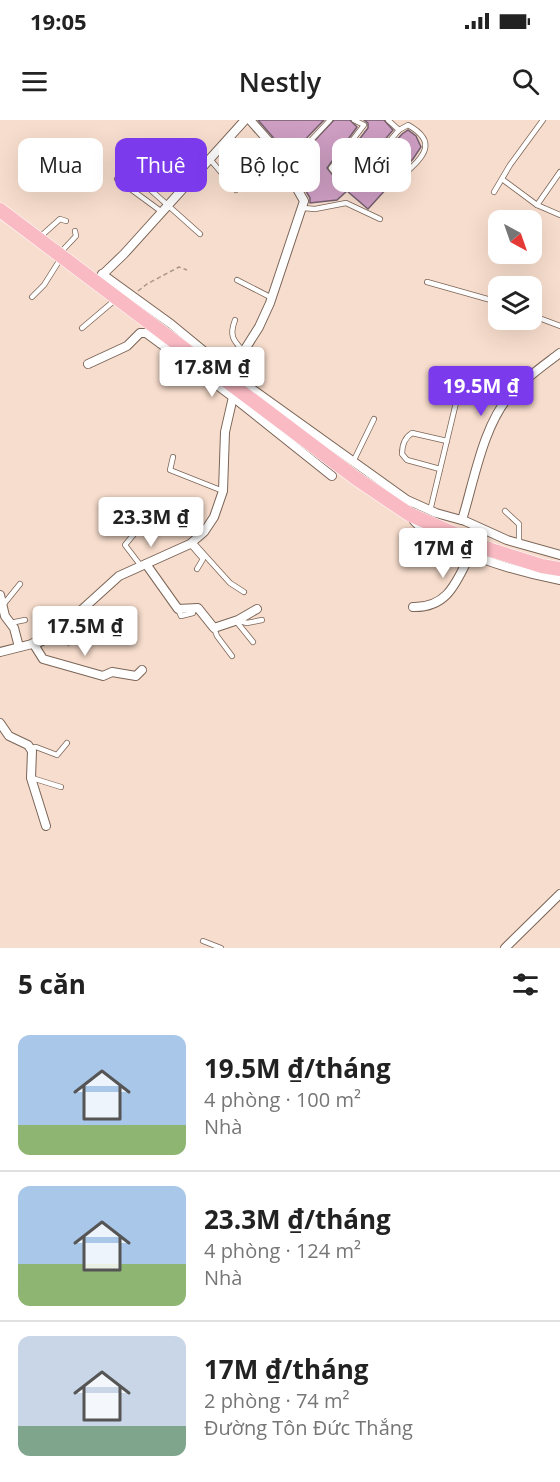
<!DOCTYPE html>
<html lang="vi">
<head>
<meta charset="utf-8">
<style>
  body { margin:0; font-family:"Open Sans",sans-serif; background:#f6f6f6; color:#222; height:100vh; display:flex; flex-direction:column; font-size:22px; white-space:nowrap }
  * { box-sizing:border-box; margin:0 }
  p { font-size:20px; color:#767676 }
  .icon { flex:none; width:33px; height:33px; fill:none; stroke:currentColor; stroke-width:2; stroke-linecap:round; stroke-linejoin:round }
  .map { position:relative; height:828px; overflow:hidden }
  .sheet { display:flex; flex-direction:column; background:#fff; flex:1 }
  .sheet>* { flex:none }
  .guide { position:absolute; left:18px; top:18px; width:525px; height:54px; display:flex; gap:12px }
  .needle { width:39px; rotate:140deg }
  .fabs { position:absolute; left:488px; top:90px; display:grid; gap:12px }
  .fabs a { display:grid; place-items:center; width:54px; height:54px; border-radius:12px; background:#fff; box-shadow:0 6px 24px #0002; font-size:30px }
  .price { position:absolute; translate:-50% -51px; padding:0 14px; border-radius:6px; background:#fff; color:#222; font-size:20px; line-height:39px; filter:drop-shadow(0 2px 3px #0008) }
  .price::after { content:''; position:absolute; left:50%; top:36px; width:18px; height:14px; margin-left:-9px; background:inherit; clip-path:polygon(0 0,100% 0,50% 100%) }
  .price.on { background:#7c3aed; color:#fff }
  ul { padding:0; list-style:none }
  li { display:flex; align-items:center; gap:18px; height:150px; padding:0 18px }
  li+li { border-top:2px solid #e0e0e0 }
  li span { display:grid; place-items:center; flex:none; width:168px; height:120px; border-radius:12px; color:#555 }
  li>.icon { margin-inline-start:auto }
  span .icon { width:72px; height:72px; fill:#fffc; stroke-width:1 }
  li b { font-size:26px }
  h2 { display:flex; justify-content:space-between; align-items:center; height:72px; padding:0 18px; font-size:26px }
  .tag { padding:0 21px; border-radius:12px; background:#fff; box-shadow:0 6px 24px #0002; font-size:21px; line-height:54px }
  .tag.on { background:#7c3aed; color:#fff }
  .status { display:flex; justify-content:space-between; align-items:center; height:42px; padding:0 30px; background:#fff; direction:ltr }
  .status svg { height:16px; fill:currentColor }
  header { display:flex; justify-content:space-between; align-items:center; height:78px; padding:0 18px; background:#fff; font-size:27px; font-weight:600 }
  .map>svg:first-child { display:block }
  .building { fill:#ce9ec3; stroke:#735e6e; stroke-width:1.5 }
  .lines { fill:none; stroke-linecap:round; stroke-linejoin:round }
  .service-casing { stroke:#7b6557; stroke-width:6 }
  .minor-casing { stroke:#7b6557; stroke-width:10 }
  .trunk-casing { stroke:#fff; stroke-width:15 }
  .path { stroke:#aa978b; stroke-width:1.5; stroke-dasharray:4.5 3; stroke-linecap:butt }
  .service { stroke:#fff; stroke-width:4.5 }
  .minor { stroke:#fff; stroke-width:8 }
  .trunk { stroke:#fabac3; stroke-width:14 }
</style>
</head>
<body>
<div class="status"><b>19:05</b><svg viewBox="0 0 49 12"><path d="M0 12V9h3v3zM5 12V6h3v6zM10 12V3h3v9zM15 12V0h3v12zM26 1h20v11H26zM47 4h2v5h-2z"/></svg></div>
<header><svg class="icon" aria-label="menu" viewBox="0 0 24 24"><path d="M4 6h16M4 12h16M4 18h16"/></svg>Nestly<svg class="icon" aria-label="search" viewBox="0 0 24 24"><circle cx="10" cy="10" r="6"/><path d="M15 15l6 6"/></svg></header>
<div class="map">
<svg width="560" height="828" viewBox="0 0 560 828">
  <rect width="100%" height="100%" fill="#f7ddcd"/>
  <polygon class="building" points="258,0 324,0 296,29 296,34 300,36 334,0 350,0 357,7 327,48 339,63 344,59 337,48 368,8 368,3 364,0 384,0 393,10 355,55 354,59 357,62 361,61 402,14 408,10 416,16 421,27 413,39 390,62 389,66 368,89 347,71 337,80 310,83 310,78 277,22"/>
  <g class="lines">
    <defs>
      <g id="service">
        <polyline points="300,32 330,0"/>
        <polyline points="209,38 236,70"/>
        <polyline points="358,58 399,10 388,0"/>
        <polyline points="117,59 162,92"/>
        <polyline points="340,59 331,48 364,5 354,0"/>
        <polyline points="502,59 537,85 560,52"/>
        <polyline points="144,64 200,114"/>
        <polyline points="126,65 143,34"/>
        <path d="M393,65C413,44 446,26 408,5L399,10"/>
        <polyline points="494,72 510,45 543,0"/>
        <polyline points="537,85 560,95"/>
        <polyline points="303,88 315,89 346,83 380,99"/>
        <polyline points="40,117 60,99 66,101"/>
        <polyline points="60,133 76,116 75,111"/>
        <polyline points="237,160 272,178"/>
        <polyline points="427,162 498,182"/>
        <polyline points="32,177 44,165 61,138"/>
        <polyline points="531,195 560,206"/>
        <path d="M235,200C229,216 233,220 244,232"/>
        <polyline points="82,208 115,180"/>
        <polyline points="173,337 170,350 223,371"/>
        <polyline points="353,342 374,299"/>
        <path d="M440,349L407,340L402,334C402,325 404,318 412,313L447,321"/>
        <polyline points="430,391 461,262"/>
        <polyline points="505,391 519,404 519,424"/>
        <polyline points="134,414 125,425 141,446"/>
        <polyline points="193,422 230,463 244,472"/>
        <polyline points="190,424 203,439 197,449"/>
        <polyline points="3,485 20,464"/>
        <polyline points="178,489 181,496 193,493"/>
        <polyline points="66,490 61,495 66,504"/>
        <polyline points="236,501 253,522"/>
        <polyline points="239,501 247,503 262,500"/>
        <polyline points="10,503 25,500"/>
        <polyline points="214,508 217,516 232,536"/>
        <polyline points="30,628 36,627 57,635 67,623"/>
        <polyline points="32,658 61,667"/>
        <polyline points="203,821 221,828"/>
      </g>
      <g id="minor">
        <polyline points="102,154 171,204 238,259 407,380 436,393 465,401 507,420 560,435"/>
        <polyline points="100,157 124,134 245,0"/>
        <polyline points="88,244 127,226 140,213 146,213 233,277 332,356"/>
        <polyline points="230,253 259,207 270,183 304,81 272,25 250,0"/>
        <path d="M411,397C433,429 522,453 560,460"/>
        <path d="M462,400C474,361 483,306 510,275C524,259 543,246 560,233"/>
        <polyline points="146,444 178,489 198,488 214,508 238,500 257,489"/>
        <polyline points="0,475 5,496 14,508 19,527"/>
        <path d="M413,487C449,488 457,460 471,433"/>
        <polyline points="33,523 43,539 103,556 112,552 136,556 142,550"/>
        <polyline points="0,532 40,522 55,514 119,456 190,424 204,412 214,397 223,371 225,312 233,277"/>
        <polyline points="0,603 9,616 28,625 32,631 31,658 46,706"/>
        <polyline points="505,828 560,774"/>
      </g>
      <polyline id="trunk" points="0,90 357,359 409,394 491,430 542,446 560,449"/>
    </defs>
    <use href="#service" class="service-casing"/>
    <use href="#minor" class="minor-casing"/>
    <use href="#trunk" class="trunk-casing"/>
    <g class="path">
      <polyline points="138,171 147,164 179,147 187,150"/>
      <polyline points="62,517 69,526"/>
    </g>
    <use href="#service" class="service"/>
    <use href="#minor" class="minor"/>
    <use href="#trunk" class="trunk"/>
  </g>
</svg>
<div class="fabs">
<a><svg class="needle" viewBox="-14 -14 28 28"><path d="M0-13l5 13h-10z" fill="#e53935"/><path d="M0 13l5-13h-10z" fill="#767676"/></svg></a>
<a><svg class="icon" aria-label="layers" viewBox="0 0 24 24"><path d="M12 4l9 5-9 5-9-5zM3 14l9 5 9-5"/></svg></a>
</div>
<b class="price" style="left:212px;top:278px">17.8M ₫</b>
<b class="price on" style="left:481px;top:297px">19.5M ₫</b>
<b class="price" style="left:151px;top:428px">23.3M ₫</b>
<b class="price" style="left:443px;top:459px">17M ₫</b>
<b class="price" style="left:85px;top:537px">17.5M ₫</b>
<div class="guide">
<a class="tag">Mua</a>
<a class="tag on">Thuê</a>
<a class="tag">Bộ lọc</a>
<a class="tag">Mới</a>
</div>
</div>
<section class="sheet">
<h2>5 căn<svg class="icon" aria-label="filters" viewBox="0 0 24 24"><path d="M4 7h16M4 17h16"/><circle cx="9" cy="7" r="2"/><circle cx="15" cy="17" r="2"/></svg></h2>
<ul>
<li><span style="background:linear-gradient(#a9c7e8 75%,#8fb573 0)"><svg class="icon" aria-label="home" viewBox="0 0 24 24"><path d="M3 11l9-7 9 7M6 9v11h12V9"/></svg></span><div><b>19.5M ₫/tháng</b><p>4 phòng · 100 m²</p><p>Nhà</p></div></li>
<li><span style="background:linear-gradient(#a9c7e8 65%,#8fb573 0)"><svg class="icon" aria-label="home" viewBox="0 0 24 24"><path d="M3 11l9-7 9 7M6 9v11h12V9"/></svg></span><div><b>23.3M ₫/tháng</b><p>4 phòng · 124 m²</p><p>Nhà</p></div></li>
<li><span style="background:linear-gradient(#c9d6e8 75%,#7fa58c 0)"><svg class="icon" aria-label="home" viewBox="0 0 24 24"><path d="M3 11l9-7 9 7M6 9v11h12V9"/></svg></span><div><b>17M ₫/tháng</b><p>2 phòng · 74 m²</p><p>Đường Tôn Đức Thắng</p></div></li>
</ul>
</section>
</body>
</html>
